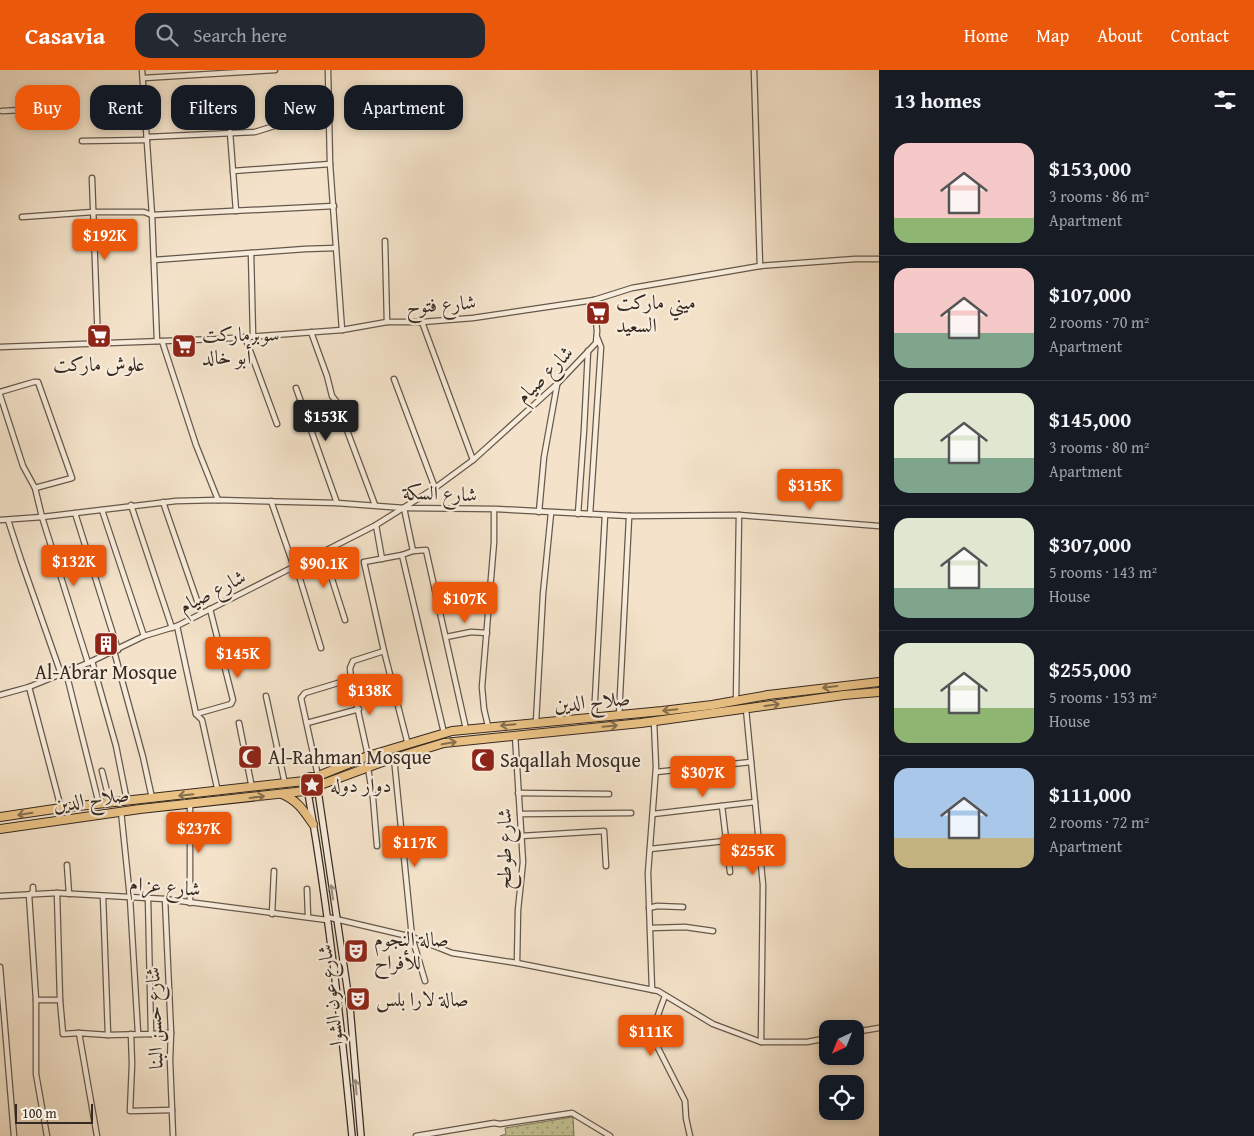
<!DOCTYPE html>
<html lang="en">
<head>
<meta charset="utf-8">
<style>
  body { margin:0; font-family:"Gentium Book Plus",Amiri,serif; background:#242831; color:#f1f3f6; height:100vh; display:flex; flex-direction:column; font-size:19px; white-space:nowrap }
  * { box-sizing:border-box; margin:0 }
  p { font-size:16px; color:#9ea1a6 }
  .icon { flex:none; width:28px; height:28px; fill:none; stroke:currentColor; stroke-width:2; stroke-linecap:round; stroke-linejoin:round }
  .map { position:relative; flex:1; overflow:hidden }
  .details { display:flex; flex-direction:column; background:#171b24; width:375px }
  .details>* { flex:none }
  .banner { position:absolute; left:15px; top:15px; width:475px; height:45px; display:flex; gap:10px }
  .needle { width:32px; rotate:223deg }
  .fabs { position:absolute; left:819px; top:950px; display:grid; gap:10px }
  .fabs a { display:grid; place-items:center; width:45px; height:45px; border-radius:10px; background:#171b24; box-shadow:0 2px 8px #0003; font-size:25px }
  .scale { position:absolute; left:15px; bottom:12px; width:78px; box-sizing:border-box; padding-left:5px; border:2px solid #362921; border-top:0; font-size:14px; line-height:18px; white-space:nowrap; color:#362921; -webkit-text-stroke:4px #f8eddd; paint-order:stroke }
  .price { position:absolute; translate:-50% -42px; padding:0 11px; border-radius:5px; background:#ea580c; color:#fff; font-size:16px; line-height:32px; filter:drop-shadow(0 1px 2px #0008) }
  .price::after { content:''; position:absolute; left:50%; top:30px; width:15px; height:11px; margin-left:-8px; background:inherit; clip-path:polygon(0 0,100% 0,50% 100%) }
  .price.active { background:#222; color:#fff }
  ul { padding:0; list-style:none }
  li { display:flex; align-items:center; gap:15px; height:125px; padding:0 15px }
  li+li { border-top:1px solid #363941 }
  li span { display:grid; place-items:center; flex:none; width:140px; height:100px; border-radius:15px; color:#555 }
  li>.icon { margin-inline-start:auto }
  span .icon { width:60px; height:60px; fill:#fffc; stroke-width:1 }
  li b { font-size:21px }
  h2 { display:flex; justify-content:space-between; align-items:center; height:60px; padding:0 15px; font-size:21px }
  .tag { padding:0 18px; border-radius:15px; background:#171b24; box-shadow:0 2px 8px #0003; font-size:18px; line-height:45px }
  .tag.active { background:#ea580c; color:#fff }
  header { display:flex; align-items:center; gap:30px; box-sizing:border-box; height:70px; padding:0 25px; background:#ea580c; color:#fff }
  header strong { font-size:24px }
  nav { display:flex; gap:28px; margin-inline-start:auto; font-size:18px }
  .search { width:350px; height:45px; background:#242831; display:flex; align-items:center; gap:12px; box-sizing:border-box; padding:0 18px; border-radius:15px; color:#9ea1a6; font-size:19px }
  main { display:flex; flex:1; min-height:0 }
  .map>svg:first-child { display:block }
  .grass { fill:url(#grass-dots); stroke:#7c755a }
  .lines { fill:none; stroke-linecap:round; stroke-linejoin:round }
  .street-casing { stroke:#66584b; stroke-width:7 }
  .secondary-casing { stroke:#362921; stroke-width:8 }
  .highway-casing { stroke:#362921; stroke-width:10 }
  .street { stroke:#f8eddd; stroke-width:4.5 }
  .secondary { stroke:#f8eddd; stroke-width:5.5 }
  .highway { stroke:#eac285; stroke-width:8 }
  .oneway { stroke:#876e4e }
  .oneway2 { stroke:#978b7f }
  .labels { text-anchor:middle; stroke-width:4.5; stroke-linejoin:round; paint-order:stroke }
  .poi-label { font-size:20px; fill:#362921; stroke:#f8eddd; text-anchor:start }
  .street-label { font-size:20px; fill:#362921; stroke:#f8eddd }
</style>
</head>
<body>
<header>
<strong>Casavia</strong>
<div class="search"><svg class="icon" aria-label="search" viewBox="0 0 24 24"><circle cx="10" cy="10" r="6"/><path d="M15 15l6 6"/></svg>Search here</div>
<nav><a>Home</a><a>Map</a><a>About</a><a>Contact</a></nav>
</header>
<main>
<div class="map">
<svg width="879" height="1066" viewBox="0 0 879 1066">
  <defs>
    <pattern id="grass-dots" width="8" height="8" patternUnits="userSpaceOnUse" patternTransform="scale(1.25)"><rect width="8" height="8" fill="#c2c192"/><path d="M2 2h.1M6 6h.1" fill="none" stroke="#9e9d77" stroke-width="1.8" stroke-linecap="round"/></pattern>
  </defs>
  <rect width="100%" height="100%" fill="#f4e3ca"/>
  <filter id="stains"><feTurbulence type="fractalNoise" baseFrequency=".004" numOctaves="4"/><feColorMatrix values="0 0 0 0 .2 0 0 0 0 .09 0 0 0 0 .02 0 0 0 .5 -.17"/></filter>
  <radialGradient id="worn" r=".72"><stop offset=".6" stop-color="#630" stop-opacity="0"/><stop offset="1" stop-color="#630" stop-opacity=".3"/></radialGradient>
  <polygon class="grass" points="573,1047 574,1066 500,1066 506,1064 505,1058"/>
  <g class="lines">
    <defs>
      <g id="street">
        <polyline points="142,0 152,145 157,271"/>
        <polyline points="328,0 330,94 342,260"/>
        <polyline points="754,0 760,196"/>
        <polyline points="144,8 275,0"/>
        <polyline points="2,41 65,38"/>
        <polyline points="230,62 236,141"/>
        <polyline points="147,67 255,62 284,53 330,50"/>
        <polyline points="82,71 147,70"/>
        <polyline points="233,101 330,94"/>
        <polyline points="92,108 98,274"/>
        <polyline points="22,147 93,142 144,142 152,145 334,136"/>
        <polyline points="385,171 387,252"/>
        <polyline points="251,183 253,266"/>
        <polyline points="154,190 305,179 336,178"/>
        <polyline points="422,252 473,390"/>
        <polyline points="311,262 327,306 332,326 336,331 375,435"/>
        <polyline points="245,267 277,354"/>
        <polyline points="162,271 196,375 218,430"/>
        <polyline points="0,277 218,269 342,260 387,252 422,252 473,248 594,230 632,218 760,196 855,189 879,189"/>
        <polyline points="394,309 435,418"/>
        <polyline points="296,318 337,433"/>
        <polyline points="0,322 34,312 38,312 72,408 35,418"/>
        <polyline points="0,325 23,396 35,418 42,447 88,593"/>
        <polyline points="271,431 294,497"/>
        <polyline points="163,432 201,542"/>
        <polyline points="131,435 172,558"/>
        <polyline points="404,438 413,481 402,485 444,663"/>
        <polyline points="102,440 144,566"/>
        <polyline points="539,442 544,387 557,315"/>
        <polyline points="75,443 118,580"/>
        <polyline points="578,444 584,360 588,281"/>
        <polyline points="590,444 601,277 597,267"/>
        <polyline points="0,450 42,447 176,431 218,430 337,433 404,438 496,439 630,446 739,445 879,456"/>
        <polyline points="8,450 21,490 61,604"/>
        <polyline points="376,455 382,489"/>
        <polyline points="323,481 345,550"/>
        <polyline points="413,481 426,480 466,659"/>
        <polyline points="402,485 364,492 384,581 408,675"/>
        <polyline points="296,496 321,578"/>
        <polyline points="177,556 196,644 202,650 218,722"/>
        <polyline points="446,567 471,562 487,563"/>
        <polyline points="114,581 143,687 152,728"/>
        <polyline points="92,591 116,676 127,731"/>
        <polyline points="66,602 99,734"/>
        <polyline points="351,609 368,686"/>
        <polyline points="29,617 61,738"/>
        <polyline points="0,625 29,617 88,593 144,566 177,556 376,455 435,418 473,390 557,314 596,273 597,261 594,230"/>
        <polyline points="266,626 285,714"/>
        <polyline points="736,630 739,445"/>
        <polyline points="746,639 763,815 761,972"/>
        <polyline points="196,644 231,634 233,630 210,539"/>
        <polyline points="619,645 629,448 630,446"/>
        <polyline points="594,647 605,445"/>
        <polyline points="536,652 543,524 551,443"/>
        <polyline points="239,653 252,718"/>
        <polyline points="307,653 359,639"/>
        <polyline points="488,656 484,639 482,617 494,472 494,440"/>
        <polyline points="515,665 523,792 518,840 517,893"/>
        <polyline points="394,688 412,867 425,911"/>
        <polyline points="368,698 373,728 377,776"/>
        <polyline points="102,701 110,733"/>
        <polyline points="656,702 751,692"/>
        <polyline points="318,706 301,628 305,623 351,609 350,598 353,591 384,581"/>
        <polyline points="518,723 609,724"/>
        <polyline points="722,736 730,802"/>
        <polyline points="121,741 130,828 138,963"/>
        <polyline points="520,744 631,743"/>
        <polyline points="653,744 755,732"/>
        <polyline points="521,766 604,761 606,796"/>
        <polyline points="650,779 725,771"/>
        <polyline points="67,795 69,824"/>
        <polyline points="33,817 33,822 29,825 36,930"/>
        <polyline points="307,819 308,847"/>
        <polyline points="0,826 57,823 165,829 327,850"/>
        <polyline points="165,829 171,963 170,990 173,1066"/>
        <polyline points="190,833 190,734"/>
        <polyline points="649,838 657,836 683,837"/>
        <polyline points="272,844 274,801"/>
        <polyline points="327,847 412,867 452,883 517,893 658,921 713,954 761,972 807,972 828,968"/>
        <polyline points="650,858 685,857 713,861"/>
        <polyline points="0,897 14,1066"/>
        <polyline points="652,920 648,803 656,697 654,652"/>
        <path d="M665,926C659,942 652,957 656,974L685,1031L686,1048L690,1066"/>
        <polyline points="60,930 63,964 79,963"/>
        <polyline points="855,962 879,958"/>
        <polyline points="131,964 132,994 130,1041 172,1040"/>
        <polyline points="151,964 171,963"/>
        <polyline points="108,965 151,964 148,828"/>
        <polyline points="47,1066 36,1004 36,930 60,930 57,823"/>
        <polyline points="97,1066 79,963 108,965 103,826"/>
        <polyline points="416,1066 494,1053 500,1054 572,1043 610,1066"/>
      </g>
      <g id="secondary">
        <polyline points="318,721 350,937 361,1066"/>
        <path d="M308,723C328,836 341,951 352,1066"/>
      </g>
      <g id="highway">
        <circle cx="311" cy="715" r="8"/>
        <polyline points="313,708 368,686 452,661 662,641 712,635 768,625 879,612"/>
        <polyline points="320,715 385,691 444,673 641,653 844,625 879,622"/>
        <path d="M282,724C297,730 304,741 313,754"/>
        <polyline points="0,747 61,738 304,711"/>
        <polyline points="0,759 140,739 305,721"/>
      </g>
    </defs>
    <use href="#street" class="street-casing"/>
    <use href="#secondary" class="secondary-casing"/>
    <use href="#highway" class="highway-casing"/>
    <use href="#street" class="street"/>
    <use href="#secondary" class="secondary"/>
    <use href="#highway" class="highway"/>
  </g>
  <defs><path id="oneway-shaft" d="M-6 0H5M1.5-3L5.5 0L1.5 3" fill="none" stroke-width="1.6" stroke-linecap="round" stroke-linejoin="round" transform="scale(1.25)"/></defs>
  <g class="oneway">
    <use href="#oneway-shaft" transform="translate(830 617) rotate(173)"/>
    <use href="#oneway-shaft" transform="translate(772 635) rotate(-8)"/>
    <use href="#oneway-shaft" transform="translate(670 640) rotate(174)"/>
    <use href="#oneway-shaft" transform="translate(508 655) rotate(175)"/>
    <use href="#oneway-shaft" transform="translate(610 656) rotate(-5)"/>
    <use href="#oneway-shaft" transform="translate(449 673) rotate(-10)"/>
    <use href="#oneway-shaft" transform="translate(186 725) rotate(174)"/>
    <use href="#oneway-shaft" transform="translate(257 727) rotate(-7)"/>
    <use href="#oneway-shaft" transform="translate(25 744) rotate(171)"/>
  </g>
  <g class="oneway2">
    <use href="#oneway-shaft" transform="translate(332 822) rotate(-98)"/>
    <use href="#oneway-shaft" transform="translate(356 1017) rotate(-95)"/>
  </g>
  <defs>
    <symbol id="supermarket-square" viewBox="-11 -11 22 22"><rect x="-9" y="-9" width="18" height="18" rx="4" fill="#8f2418" stroke="#f8eddd"/><path d="M-6-5.5h2.5l.6 2H6L4.5 2H-2.5L-4.4-4H-6ZM-1.5 3.2a1.3 1.3 0 1 0 .1 0ZM3 3.2a1.3 1.3 0 1 0 .1 0Z" fill="#fff"/></symbol>
    <symbol id="building-square" viewBox="-11 -11 22 22"><rect x="-9" y="-9" width="18" height="18" rx="4" fill="#8f2418" stroke="#f8eddd"/><path d="M-4-6H4V6H1V3H-1V6H-4ZM-2.5-4.3h1.7v1.8h-1.7ZM.8-4.3h1.7v1.8H.8ZM-2.5-1h1.7V.8h-1.7ZM.8-1h1.7V.8H.8Z" fill="#fff"/></symbol>
    <symbol id="mosque-square" viewBox="-11 -11 22 22"><rect x="-9" y="-9" width="18" height="18" rx="4" fill="#8f2418" stroke="#f8eddd"/><path d="M3.5-4.9A6 6 0 1 0 3.5 4.9A5 5 0 1 1 3.5-4.9Z" fill="#fff"/></symbol>
    <symbol id="sight-square" viewBox="-11 -11 22 22"><rect x="-9" y="-9" width="18" height="18" rx="4" fill="#8f2418" stroke="#f8eddd"/><path d="M0-6L1.8-2.2L6-1.7L2.9 1.2L3.7 5.4L0 3.3L-3.7 5.4L-2.9 1.2L-6-1.7L-1.8-2.2Z" fill="#fff"/></symbol>
    <symbol id="theatre-square" viewBox="-11 -11 22 22"><rect x="-9" y="-9" width="18" height="18" rx="4" fill="#8f2418" stroke="#f8eddd"/><path d="M-5-5.5Q0-4 5-5.5V0Q5 5 0 6Q-5 5-5 0ZM-3.3-2.5H-1v1.5H-3.3ZM1-2.5H3.3v1.5H1ZM-2.8 1Q0 5.5 2.8 1Z" fill="#fff"/></symbol>
  </defs>
  <g fill-rule="evenodd">
    <use href="#supermarket-square" x="584" y="229" width="28" height="28"/>
    <use href="#supermarket-square" x="85" y="252" width="28" height="28"/>
    <use href="#supermarket-square" x="170" y="262" width="28" height="28"/>
    <use href="#building-square" x="92" y="560" width="28" height="28"/>
    <use href="#mosque-square" x="236" y="673" width="28" height="28"/>
    <use href="#mosque-square" x="469" y="676" width="28" height="28"/>
    <use href="#sight-square" x="298" y="701" width="28" height="28"/>
    <use href="#theatre-square" x="342" y="867" width="28" height="28"/>
    <use href="#theatre-square" x="344" y="915" width="28" height="28"/>
  </g>
  <g class="labels">
    <g class="poi-label">
      <text x="616" y="239">ميني ماركت<tspan x="616" dy="23">السعيد</tspan></text>
      <text x="202" y="271">سوبرماركت<tspan x="202" dy="23">أبو خالد</tspan></text>
      <text x="99" y="301" text-anchor="middle">علوش ماركت</text>
      <text x="106" y="609" text-anchor="middle">Al-Abrar Mosque</text>
      <text x="268" y="694">Al-Rahman Mosque</text>
      <text x="500" y="697">Saqallah Mosque</text>
      <text x="330" y="722">دوار دوله</text>
      <text x="374" y="876">صالة النجوم<tspan x="374" dy="23">للأفراح</tspan></text>
      <text x="376" y="936">صالة لارا بلس</text>
    </g>
    <g class="street-label">
      <text transform="translate(441 234) rotate(-4)" y="7">شارع فتوح</text>
      <text transform="translate(544 304) rotate(-45)" y="7">شارع صيام</text>
      <text transform="translate(440 423) rotate(2)" y="7">شارع السكة</text>
      <text transform="translate(212 521) rotate(-27)" y="7">شارع صيام</text>
      <text transform="translate(592 631) rotate(-5)" y="7">صلاح الدين</text>
      <text transform="translate(91 729) rotate(-8)" y="7">صلاح الدين</text>
      <text transform="translate(504 779) rotate(-90)" y="7">شارع طوطح</text>
      <text transform="translate(165 816) rotate(5)" y="7">شارع عزام</text>
      <text transform="translate(330 925) rotate(-97)" y="7">شارع عون الشوا</text>
      <text transform="translate(154 948) rotate(-92)" y="7">شارع حسن البنا</text>
    </g>
  </g>
  <rect width="100%" height="100%" filter="url(#stains)"/>
  <rect width="100%" height="100%" fill="url(#worn)"/>
</svg>
<div class="fabs">
<a><svg class="needle" viewBox="-14 -14 28 28"><path d="M0-13l5 13h-10z" fill="#e53935"/><path d="M0 13l5-13h-10z" fill="#9ea1a6"/></svg></a>
<a><svg class="icon" aria-label="locate" viewBox="0 0 24 24"><circle cx="12" cy="12" r="6"/><path d="M12 2v4M12 18v4M2 12h4M18 12h4"/></svg></a>
</div>
<div class="scale">100 m</div>
<b class="price" style="left:105px;top:191px">$192K</b>
<b class="price active" style="left:326px;top:372px">$153K</b>
<b class="price" style="left:810px;top:441px">$315K</b>
<b class="price" style="left:74px;top:517px">$132K</b>
<b class="price" style="left:324px;top:519px">$90.1K</b>
<b class="price" style="left:465px;top:554px">$107K</b>
<b class="price" style="left:238px;top:609px">$145K</b>
<b class="price" style="left:370px;top:646px">$138K</b>
<b class="price" style="left:703px;top:728px">$307K</b>
<b class="price" style="left:199px;top:784px">$237K</b>
<b class="price" style="left:415px;top:798px">$117K</b>
<b class="price" style="left:753px;top:806px">$255K</b>
<b class="price" style="left:651px;top:987px">$111K</b>
<div class="banner">
<a class="tag active">Buy</a>
<a class="tag">Rent</a>
<a class="tag">Filters</a>
<a class="tag">New</a>
<a class="tag">Apartment</a>
</div>
</div>
<section class="details">
<h2>13 homes<svg class="icon" aria-label="filters" viewBox="0 0 24 24"><path d="M4 7h16M4 17h16"/><circle cx="9" cy="7" r="2"/><circle cx="15" cy="17" r="2"/></svg></h2>
<ul>
<li><span style="background:linear-gradient(#f6c9c9 75%,#8fb573 0)"><svg class="icon" aria-label="home" viewBox="0 0 24 24"><path d="M3 11l9-7 9 7M6 9v11h12V9"/></svg></span><div><b>$153,000</b><p>3 rooms · 86 m²</p><p>Apartment</p></div></li>
<li><span style="background:linear-gradient(#f6c9c9 65%,#7fa58c 0)"><svg class="icon" aria-label="home" viewBox="0 0 24 24"><path d="M3 11l9-7 9 7M6 9v11h12V9"/></svg></span><div><b>$107,000</b><p>2 rooms · 70 m²</p><p>Apartment</p></div></li>
<li><span style="background:linear-gradient(#dfe7d0 65%,#7fa58c 0)"><svg class="icon" aria-label="home" viewBox="0 0 24 24"><path d="M3 11l9-7 9 7M6 9v11h12V9"/></svg></span><div><b>$145,000</b><p>3 rooms · 80 m²</p><p>Apartment</p></div></li>
<li><span style="background:linear-gradient(#dfe7d0 70%,#7fa58c 0)"><svg class="icon" aria-label="home" viewBox="0 0 24 24"><path d="M3 11l9-7 9 7M6 9v11h12V9"/></svg></span><div><b>$307,000</b><p>5 rooms · 143 m²</p><p>House</p></div></li>
<li><span style="background:linear-gradient(#dfe7d0 65%,#8fb573 0)"><svg class="icon" aria-label="home" viewBox="0 0 24 24"><path d="M3 11l9-7 9 7M6 9v11h12V9"/></svg></span><div><b>$255,000</b><p>5 rooms · 153 m²</p><p>House</p></div></li>
<li><span style="background:linear-gradient(#a9c7e8 70%,#c2b280 0)"><svg class="icon" aria-label="home" viewBox="0 0 24 24"><path d="M3 11l9-7 9 7M6 9v11h12V9"/></svg></span><div><b>$111,000</b><p>2 rooms · 72 m²</p><p>Apartment</p></div></li>
</ul>
</section>
</main>
</body>
</html>
